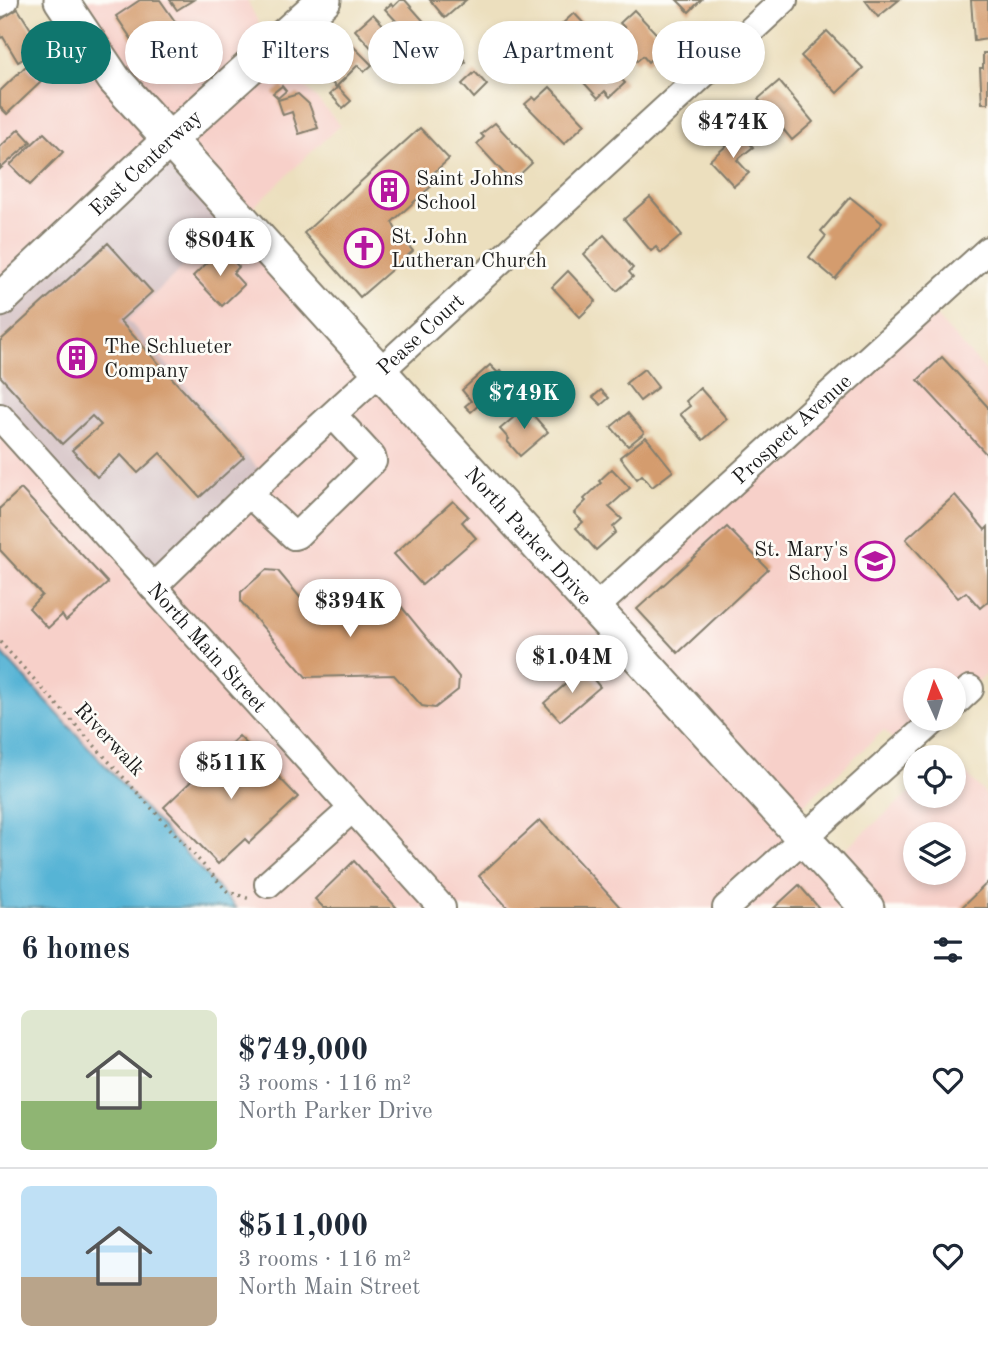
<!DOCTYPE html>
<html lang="en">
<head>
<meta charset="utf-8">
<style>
  body { margin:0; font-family:"Old Standard TT",serif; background:#f2f2f3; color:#1f2937; height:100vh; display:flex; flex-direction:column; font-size:26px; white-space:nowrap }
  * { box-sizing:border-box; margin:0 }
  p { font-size:23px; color:#747a83 }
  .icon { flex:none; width:38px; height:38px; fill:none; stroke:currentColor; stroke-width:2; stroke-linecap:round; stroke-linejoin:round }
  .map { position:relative; height:908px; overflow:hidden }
  .sheet { display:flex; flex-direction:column; background:#fff; flex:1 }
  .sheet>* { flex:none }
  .guide { position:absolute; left:21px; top:21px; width:947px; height:63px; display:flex; gap:14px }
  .needle { width:46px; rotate:357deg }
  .buttons { position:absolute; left:903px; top:668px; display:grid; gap:14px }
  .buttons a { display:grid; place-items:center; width:63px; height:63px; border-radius:50%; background:#fff; box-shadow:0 4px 10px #0003; font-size:35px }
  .price { position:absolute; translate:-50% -60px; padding:0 16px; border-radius:24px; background:#fff; color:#222; font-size:23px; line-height:46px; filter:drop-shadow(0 2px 4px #0008) }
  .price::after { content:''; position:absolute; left:50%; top:42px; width:21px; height:16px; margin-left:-10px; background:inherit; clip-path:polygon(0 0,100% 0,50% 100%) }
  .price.active { background:#0f766e; color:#fff }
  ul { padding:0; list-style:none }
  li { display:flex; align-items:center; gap:21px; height:175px; padding:0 21px }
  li+li { border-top:2px solid #e0e1e3 }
  li span { display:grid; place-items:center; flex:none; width:196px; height:140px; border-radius:10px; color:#555 }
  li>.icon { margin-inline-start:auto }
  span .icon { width:84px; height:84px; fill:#fffc; stroke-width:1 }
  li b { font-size:30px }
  h2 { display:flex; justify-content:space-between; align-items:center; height:84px; padding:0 21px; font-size:30px }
  .tag { padding:0 24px; border-radius:32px; background:#fff; box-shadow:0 4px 10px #0003; font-size:24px; line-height:63px }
  .tag.active { background:#0f766e; color:#fff }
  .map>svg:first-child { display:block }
  .built { fill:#f7d0c9; fill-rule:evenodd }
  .industrial { fill:#d2bec1 }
  .water { fill:#56b4d5; stroke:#396878; stroke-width:2 }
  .building { fill:#d49c6e }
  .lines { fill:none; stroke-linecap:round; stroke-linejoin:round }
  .minor-casing { stroke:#847e6d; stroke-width:30 }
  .major-casing { stroke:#847e6d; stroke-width:37 }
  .path { stroke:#847e6d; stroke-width:3.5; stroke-dasharray:2 5; stroke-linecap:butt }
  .minor { stroke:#fff; stroke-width:26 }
  .major { stroke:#fff; stroke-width:33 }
  .labels { text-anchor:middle; stroke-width:5; stroke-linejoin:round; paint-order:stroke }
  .street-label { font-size:21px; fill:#1c1c1c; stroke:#fdfcf7 }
  .poi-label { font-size:21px; fill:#1c1c1c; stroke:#fdfcf7; text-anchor:start }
</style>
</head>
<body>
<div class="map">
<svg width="988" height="908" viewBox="0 0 988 908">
  <rect width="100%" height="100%" fill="#fdfcf7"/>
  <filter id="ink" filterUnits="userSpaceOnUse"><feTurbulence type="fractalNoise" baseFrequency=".0143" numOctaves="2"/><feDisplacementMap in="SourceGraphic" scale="14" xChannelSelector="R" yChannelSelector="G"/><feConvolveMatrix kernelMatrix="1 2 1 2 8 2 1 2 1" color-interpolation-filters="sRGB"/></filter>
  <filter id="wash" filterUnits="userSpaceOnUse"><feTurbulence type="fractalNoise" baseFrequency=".00686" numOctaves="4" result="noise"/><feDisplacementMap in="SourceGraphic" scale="28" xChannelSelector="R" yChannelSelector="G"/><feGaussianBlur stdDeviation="1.57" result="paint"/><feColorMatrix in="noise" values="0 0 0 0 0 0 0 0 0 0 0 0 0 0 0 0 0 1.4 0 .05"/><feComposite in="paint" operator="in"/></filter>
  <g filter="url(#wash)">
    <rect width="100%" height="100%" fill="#ecdfbe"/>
    <path class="built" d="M61,0H247L271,48L340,125L241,219L595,608L926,306L988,373V672L954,704V681H915V719H936L903,750L884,730L788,820L828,864L915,788V796H954V760L988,797V908H236L0,651V417L266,478L128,320L0,300V90L76,26ZM915,835H954V873H915Z"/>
    <polygon class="industrial" points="169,140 237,214 128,320 266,478 153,587 0,417 0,300"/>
    <polygon class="water" points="0,651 236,908 0,908"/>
    <g id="blocks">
      <g class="building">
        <polygon points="140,0 160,0 179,27 141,53 116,16"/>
        <polygon points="170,0 193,0 177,10"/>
        <polygon points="400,0 405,0 427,25 412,38 385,9 391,4 393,7"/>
        <polygon points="430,0 466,0 445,18"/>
        <polygon points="677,0 701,0 689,12"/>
        <polygon points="865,0 899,0 878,17"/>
        <polygon points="971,0 988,0 988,39 974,41"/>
        <polygon points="18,9 42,47 18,62 3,37 0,38 0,20"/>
        <polygon points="634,10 667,45 648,62 643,56 637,61 614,37 625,28 620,23"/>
        <polygon points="574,13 588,28 575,41 560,26"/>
        <polygon points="373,14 404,47 386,64 355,30"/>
        <polygon points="827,31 863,68 837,93 801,56"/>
        <polygon points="348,41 372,65 364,72 358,65 336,87 324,75 329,71 323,65"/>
        <polygon points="589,44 625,83 610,97 605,91 598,98 575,73 583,66 575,56"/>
        <polygon points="453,47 466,62 453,73 440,59"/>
        <polygon points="983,53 988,53 988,103 982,103 980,68 983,68"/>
        <polygon points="26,66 41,82 7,114 0,107 0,91"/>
        <polygon points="475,72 487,85 474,98 462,84"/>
        <polygon points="779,81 813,122 792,140 758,99"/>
        <polygon points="282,86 286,91 278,98 273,93"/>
        <polygon points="338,87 351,101 343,108 330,94"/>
        <polygon points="550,87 585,124 564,144 525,104 533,97 536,100"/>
        <polygon points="298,94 309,104 318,128 299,134 292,112 283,115 278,100"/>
        <polygon points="495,123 532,163 512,182 477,144 484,137 481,134"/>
        <polygon points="420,128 449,159 430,176 436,182 392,222 398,234 413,251 360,297 304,233"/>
        <polygon points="19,129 31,142 0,169 0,147"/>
        <polygon points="44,133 63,152 30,185 10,165"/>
        <polygon points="741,133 753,147 737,160 749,173 734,186 710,160"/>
        <polygon points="650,197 682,235 661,253 656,247 651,251 624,219"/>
        <polygon points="850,197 882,223 835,279 809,257 826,236 821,231"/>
        <polygon points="604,235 633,268 629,272 633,277 617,291 584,254"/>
        <polygon points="108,243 152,292 120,321 244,457 200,497 160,453 138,473 121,455 97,477 72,450 101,425 92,416 62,444 0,376 0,341"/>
        <polygon points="222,249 239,267 233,273 244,285 222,306 193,276"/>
        <polygon points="568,271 596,301 580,317 552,287"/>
        <polygon points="942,357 988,407 988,456 918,380"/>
        <polygon points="490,365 498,373 501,370 508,379 471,412 465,406 471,401 462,390"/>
        <polygon points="644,369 658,387 640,401 626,383"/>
        <polygon points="700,388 727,419 703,440 680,414 690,406 686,401"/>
        <polygon points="601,390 609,398 601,405 593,397"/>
        <polygon points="526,407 548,432 520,456 507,441 509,439 500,429"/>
        <polygon points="628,413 644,433 628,446 611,427"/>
        <polygon points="646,437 673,471 652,487 642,475 637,479 620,457"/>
        <polygon points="612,469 630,488 609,507 622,519 613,527 616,532 596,550 576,528 583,522 574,513 586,501 584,499 601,483 599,481"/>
        <polygon points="21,489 108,583 66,621 62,615 48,628 29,608 42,595 0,550 0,508"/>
        <polygon points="955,495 985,530 988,527 988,601 980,608 966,592 958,598 906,539"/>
        <polygon points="453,501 468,516 462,522 476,538 422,585 394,554"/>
        <polygon points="727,527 768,569 678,653 637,609"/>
        <polygon points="266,570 278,571 303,601 400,605 459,677 458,690 435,708 422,706 394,675 306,677 241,602 241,592"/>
        <polygon points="584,668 600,687 560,721 544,703"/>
        <polygon points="239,736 298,797 249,843 245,839 218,864 164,807"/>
        <polygon points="540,820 621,908 508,908 479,876"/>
        <polygon points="354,861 397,908 324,908 315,899"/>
        <polygon points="988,882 988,908 961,908"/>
        <polygon points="799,885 819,908 774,908"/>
      </g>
    </g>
  </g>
  <g filter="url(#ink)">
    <use href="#blocks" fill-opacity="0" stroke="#847e6d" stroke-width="2"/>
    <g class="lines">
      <defs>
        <g id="minor">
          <polyline points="0,3 5,0"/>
          <path id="s1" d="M0,417L442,908"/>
          <polyline points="249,494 294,536 297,535 373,461 372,457 333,415"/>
          <path id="s2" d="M153,587L292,452L784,0"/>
          <path id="s3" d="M595,608L988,250"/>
          <polyline points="954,704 970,689"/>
          <polyline points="268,884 352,809"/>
          <polyline points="726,908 936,719"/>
        </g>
        <g id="major">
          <path id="s4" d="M61,0L114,79L867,908"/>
          <path id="s5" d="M0,300L169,140L324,0"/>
        </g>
      </defs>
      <use href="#minor" class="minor-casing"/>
      <use href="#major" class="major-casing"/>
      <polyline class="path" points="0,642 227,891 250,899"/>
      <use href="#minor" class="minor"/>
      <use href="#major" class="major"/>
    </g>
  </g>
  <defs>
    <symbol id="building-ring" viewBox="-11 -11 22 22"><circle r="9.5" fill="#fdfcf7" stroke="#b5179e" stroke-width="1.5"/><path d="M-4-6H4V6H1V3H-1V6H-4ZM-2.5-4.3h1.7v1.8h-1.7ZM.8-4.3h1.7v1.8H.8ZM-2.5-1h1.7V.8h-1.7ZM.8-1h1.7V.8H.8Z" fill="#b5179e"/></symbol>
    <symbol id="church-ring" viewBox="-11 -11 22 22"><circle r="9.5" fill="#fdfcf7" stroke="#b5179e" stroke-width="1.5"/><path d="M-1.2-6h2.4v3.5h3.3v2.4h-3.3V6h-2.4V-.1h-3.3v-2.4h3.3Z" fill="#b5179e"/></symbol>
    <symbol id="school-ring" viewBox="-11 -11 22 22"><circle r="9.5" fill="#fdfcf7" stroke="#b5179e" stroke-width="1.5"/><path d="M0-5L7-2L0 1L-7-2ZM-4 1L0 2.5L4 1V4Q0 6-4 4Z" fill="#b5179e"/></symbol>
  </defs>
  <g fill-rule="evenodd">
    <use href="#building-ring" x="367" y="168" width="44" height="44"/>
    <use href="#church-ring" x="342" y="226" width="44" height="44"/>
    <use href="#building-ring" x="55" y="336" width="44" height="44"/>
    <use href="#school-ring" x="853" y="539" width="44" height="44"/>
  </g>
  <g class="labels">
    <g class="street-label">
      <text dy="7" stroke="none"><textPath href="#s5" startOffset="200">East Centerway</textPath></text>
      <text dy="7" stroke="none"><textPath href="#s2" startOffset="368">Pease Court</textPath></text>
      <text dy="7" stroke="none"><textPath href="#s3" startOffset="266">Prospect Avenue</textPath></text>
      <text dy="7" stroke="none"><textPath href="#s4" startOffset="712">North Parker Drive</textPath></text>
      <text dy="7" stroke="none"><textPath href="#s1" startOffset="310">North Main Street</textPath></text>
      <text transform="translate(110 739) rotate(47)" y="7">Riverwalk</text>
    </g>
    <g class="poi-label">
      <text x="416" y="185">Saint Johns<tspan x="416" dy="24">School</tspan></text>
      <text x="391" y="243">St. John<tspan x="391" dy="24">Lutheran Church</tspan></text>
      <text x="104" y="353">The Schlueter<tspan x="104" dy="24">Company</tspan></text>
      <text x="848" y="556" text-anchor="end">St. Mary's<tspan x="848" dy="24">School</tspan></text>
    </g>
  </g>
</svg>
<div class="buttons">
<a><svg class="needle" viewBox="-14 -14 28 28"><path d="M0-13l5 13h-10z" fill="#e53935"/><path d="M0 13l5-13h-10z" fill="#747a83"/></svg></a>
<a><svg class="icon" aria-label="locate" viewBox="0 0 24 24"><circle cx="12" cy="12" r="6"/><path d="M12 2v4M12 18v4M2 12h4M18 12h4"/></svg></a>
<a><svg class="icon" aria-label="layers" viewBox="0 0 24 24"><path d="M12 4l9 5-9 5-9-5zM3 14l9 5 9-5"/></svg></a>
</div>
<b class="price" style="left:733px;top:160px">$474K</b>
<b class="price" style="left:220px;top:278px">$804K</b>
<b class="price active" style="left:524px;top:431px">$749K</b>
<b class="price" style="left:350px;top:639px">$394K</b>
<b class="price" style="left:572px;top:695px">$1.04M</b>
<b class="price" style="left:231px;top:801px">$511K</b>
<div class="guide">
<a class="tag active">Buy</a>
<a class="tag">Rent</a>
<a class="tag">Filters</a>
<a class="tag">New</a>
<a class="tag">Apartment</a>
<a class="tag">House</a>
</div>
</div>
<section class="sheet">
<h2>6 homes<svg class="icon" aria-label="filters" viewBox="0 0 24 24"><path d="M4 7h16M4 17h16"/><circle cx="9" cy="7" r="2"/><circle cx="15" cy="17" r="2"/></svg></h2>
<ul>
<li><span style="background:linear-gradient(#dfe7d0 65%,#8fb573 0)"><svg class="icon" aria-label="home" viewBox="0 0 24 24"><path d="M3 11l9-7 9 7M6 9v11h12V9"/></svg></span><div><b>$749,000</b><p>3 rooms · 116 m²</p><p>North Parker Drive</p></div><svg class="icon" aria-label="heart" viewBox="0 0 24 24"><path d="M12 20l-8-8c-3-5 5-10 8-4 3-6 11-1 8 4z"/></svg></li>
<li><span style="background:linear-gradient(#bfe0f5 65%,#b9a48a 0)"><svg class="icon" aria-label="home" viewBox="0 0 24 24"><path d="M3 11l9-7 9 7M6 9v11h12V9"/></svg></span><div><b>$511,000</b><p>3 rooms · 116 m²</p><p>North Main Street</p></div><svg class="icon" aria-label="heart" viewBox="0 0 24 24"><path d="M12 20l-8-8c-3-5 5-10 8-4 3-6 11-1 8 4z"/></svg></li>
</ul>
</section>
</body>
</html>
